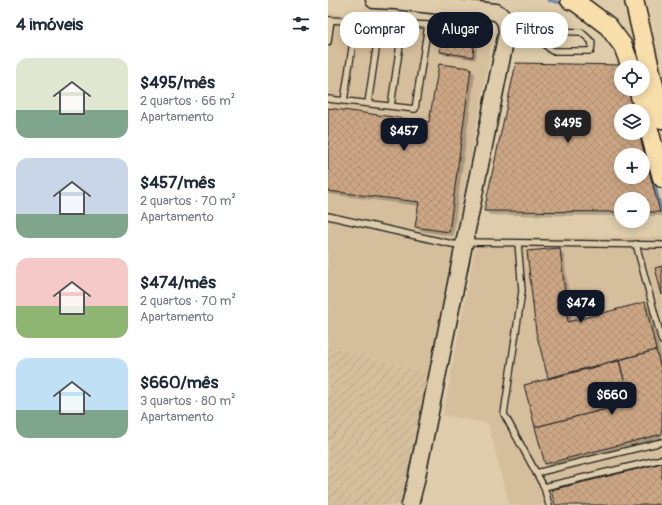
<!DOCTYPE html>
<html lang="pt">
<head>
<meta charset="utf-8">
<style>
  body { margin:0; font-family:Pangolin,sans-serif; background:#f2f2f3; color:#1f2937; height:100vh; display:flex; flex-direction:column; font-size:15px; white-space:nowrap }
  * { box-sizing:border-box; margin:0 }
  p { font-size:13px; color:#747a83 }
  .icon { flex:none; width:22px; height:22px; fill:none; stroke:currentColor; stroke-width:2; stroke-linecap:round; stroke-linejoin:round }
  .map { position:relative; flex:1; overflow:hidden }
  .side { display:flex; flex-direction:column; background:#fff; width:328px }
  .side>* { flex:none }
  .guide { position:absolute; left:12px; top:12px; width:262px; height:36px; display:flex; gap:8px }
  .tools { position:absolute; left:286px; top:60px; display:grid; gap:8px }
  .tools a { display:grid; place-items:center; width:36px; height:36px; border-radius:50%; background:#fff; box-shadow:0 2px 10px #0003; font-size:20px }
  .price { position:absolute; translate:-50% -34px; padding:0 9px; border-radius:8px; background:#111827; color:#fff; font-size:13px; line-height:26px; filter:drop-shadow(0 1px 2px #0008) }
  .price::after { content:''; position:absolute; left:50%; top:24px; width:12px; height:9px; margin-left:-6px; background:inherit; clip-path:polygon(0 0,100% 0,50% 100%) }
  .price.current { background:#222; color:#fff }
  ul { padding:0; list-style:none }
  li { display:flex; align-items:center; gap:12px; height:100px; padding:0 16px }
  li span { display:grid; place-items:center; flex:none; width:112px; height:80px; border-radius:12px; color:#555 }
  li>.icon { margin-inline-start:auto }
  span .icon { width:48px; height:48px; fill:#fffc; stroke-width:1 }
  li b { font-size:17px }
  h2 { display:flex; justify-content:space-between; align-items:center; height:48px; padding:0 16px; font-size:17px }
  .pill { padding:0 14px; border-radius:16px; background:#fff; box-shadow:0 2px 10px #0003; font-size:14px; line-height:36px }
  .pill.current { background:#111827; color:#fff }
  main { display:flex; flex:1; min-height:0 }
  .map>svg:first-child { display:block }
  .built { fill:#d5be9c }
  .industrial { fill:url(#industrial-furrows) }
  .shadow { fill:#0003; fill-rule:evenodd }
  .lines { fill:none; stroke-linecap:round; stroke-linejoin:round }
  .stream { stroke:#6d88a4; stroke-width:3 }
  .building { fill:url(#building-cross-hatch); stroke:#1c1c1c; fill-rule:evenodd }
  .lane-casing { stroke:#1c1c1c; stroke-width:8 }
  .secondary-casing { stroke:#1c1c1c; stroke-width:19 }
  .primary-casing { stroke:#1c1c1c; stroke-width:21 }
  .lane { stroke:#deccaa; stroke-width:5.5 }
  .secondary { stroke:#deccaa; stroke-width:16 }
  .primary { stroke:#f8deab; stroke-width:18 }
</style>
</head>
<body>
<main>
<section class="side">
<h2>4 imóveis<svg class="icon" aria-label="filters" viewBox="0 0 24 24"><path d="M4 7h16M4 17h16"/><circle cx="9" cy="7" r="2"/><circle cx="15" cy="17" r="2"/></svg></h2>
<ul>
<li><span style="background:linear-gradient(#dfe7d0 65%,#7fa58c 0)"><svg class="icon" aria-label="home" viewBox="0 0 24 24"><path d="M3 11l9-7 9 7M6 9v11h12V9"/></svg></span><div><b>$495/mês</b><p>2 quartos · 66 m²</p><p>Apartamento</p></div></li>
<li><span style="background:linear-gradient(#c9d6e8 70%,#7fa58c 0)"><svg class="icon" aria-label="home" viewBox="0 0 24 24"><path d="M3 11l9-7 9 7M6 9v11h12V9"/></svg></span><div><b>$457/mês</b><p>2 quartos · 70 m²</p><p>Apartamento</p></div></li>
<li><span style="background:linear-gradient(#f6c9c9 60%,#8fb573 0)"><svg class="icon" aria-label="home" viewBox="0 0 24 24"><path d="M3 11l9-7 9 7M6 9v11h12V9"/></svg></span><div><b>$474/mês</b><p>2 quartos · 70 m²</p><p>Apartamento</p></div></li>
<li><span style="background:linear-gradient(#bfe0f5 65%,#7fa58c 0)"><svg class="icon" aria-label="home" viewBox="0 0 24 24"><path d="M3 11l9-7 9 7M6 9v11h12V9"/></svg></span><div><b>$660/mês</b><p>3 quartos · 80 m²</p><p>Apartamento</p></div></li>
</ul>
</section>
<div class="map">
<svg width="334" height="505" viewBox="0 0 334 505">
  <defs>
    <pattern id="industrial-furrows" width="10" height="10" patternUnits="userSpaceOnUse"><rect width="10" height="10" fill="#d5be9c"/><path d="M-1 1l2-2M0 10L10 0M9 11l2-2" fill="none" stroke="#b6a386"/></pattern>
    <pattern id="building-cross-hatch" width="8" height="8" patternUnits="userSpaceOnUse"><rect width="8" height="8" fill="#cda785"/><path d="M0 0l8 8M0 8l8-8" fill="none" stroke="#af8f72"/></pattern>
  </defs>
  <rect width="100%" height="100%" fill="#deccaa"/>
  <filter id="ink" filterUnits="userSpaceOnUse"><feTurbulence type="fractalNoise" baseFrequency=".025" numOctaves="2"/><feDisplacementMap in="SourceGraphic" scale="8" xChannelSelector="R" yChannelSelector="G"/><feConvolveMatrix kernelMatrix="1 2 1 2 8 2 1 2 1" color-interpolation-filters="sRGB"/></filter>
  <g filter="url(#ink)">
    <g class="built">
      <polygon points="0,13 161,25 166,32 102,374 0,346"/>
      <polygon points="334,237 334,505 181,505 160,423 115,415 149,238"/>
    </g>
    <polygon class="industrial" points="0,346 102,374 74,505 0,505"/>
    <g class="shadow">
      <polygon points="147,34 150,38 148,60 116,55 113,52"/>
      <path d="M293,67V89H303L309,111H293V133H314L334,210V216H315V199H293V216L162,215L157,211ZM293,155H315V177H293Z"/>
      <polygon points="142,69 147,74 125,236 92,231 88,226 91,206 0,194 0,109 102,123"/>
      <polygon points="231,249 236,254 244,323 317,303 321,308 334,359 334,440 222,468 218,463 222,380 209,332"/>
    </g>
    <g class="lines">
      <g class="stream">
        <polyline points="220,0 238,4"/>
        <polyline points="325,178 334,213"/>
      </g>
    </g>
    <g class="building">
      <polygon points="115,27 147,33 145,57 112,52"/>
      <path d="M188,63L294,65L293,89H300L306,111H293V133H311L332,212H315V199H293V212L156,211ZM293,155H315V177H293Z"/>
      <polygon points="111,64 143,68 121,232 87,227 91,202 0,191 0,108 101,122"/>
      <polygon points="232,248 240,322 317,302 328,350 220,378 208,332 199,251"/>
      <polygon points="334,266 334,295 327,268"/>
      <polygon points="328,350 334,373 334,434 217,464 207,427 302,403 291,360"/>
      <polygon points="291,361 302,403 207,427 196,385"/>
      <polygon points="334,463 334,505 329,505 329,504 323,505 227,505 223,490"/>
    </g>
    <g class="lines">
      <defs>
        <g id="lane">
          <polyline points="0,20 100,25 87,109 0,99"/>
          <polyline points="181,30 253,32 264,42 263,51 224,51 202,30"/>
          <polyline points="0,42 3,20"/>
          <polyline points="16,101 28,22"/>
          <polyline points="40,103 52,23"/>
          <polyline points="63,106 75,24"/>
          <polyline points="0,216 124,244 135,245"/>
          <polyline points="138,242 334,245"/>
          <polyline points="190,243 194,291 176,414 216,487 221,505"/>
          <polyline points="308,244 334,341"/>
          <polyline points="208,473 334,442"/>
          <polyline points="216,487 334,459"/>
        </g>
        <path id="secondary" d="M46,0L67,1L168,12C177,17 178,22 179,32L88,481L82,505"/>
        <g id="primary">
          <polyline points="242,0 248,2 280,26 295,46 303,67"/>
          <polyline points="306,0 334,119"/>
          <polyline points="310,89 334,178"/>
        </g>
      </defs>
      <use href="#lane" class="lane-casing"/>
      <use href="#secondary" class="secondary-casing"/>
      <use href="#primary" class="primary-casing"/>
      <use href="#lane" class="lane"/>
      <use href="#secondary" class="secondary"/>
      <use href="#primary" class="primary"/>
    </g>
  </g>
</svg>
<div class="tools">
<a><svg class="icon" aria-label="locate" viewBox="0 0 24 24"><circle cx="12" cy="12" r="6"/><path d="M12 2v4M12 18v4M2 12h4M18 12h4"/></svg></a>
<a><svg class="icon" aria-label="layers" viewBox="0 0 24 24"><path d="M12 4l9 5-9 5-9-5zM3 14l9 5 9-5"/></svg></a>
<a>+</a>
<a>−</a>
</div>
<b class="price current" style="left:240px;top:144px">$495</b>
<b class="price" style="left:76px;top:152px">$457</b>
<b class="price" style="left:253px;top:324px">$474</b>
<b class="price" style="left:284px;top:416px">$660</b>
<div class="guide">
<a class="pill">Comprar</a>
<a class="pill current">Alugar</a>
<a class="pill">Filtros</a>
</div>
</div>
</main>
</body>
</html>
